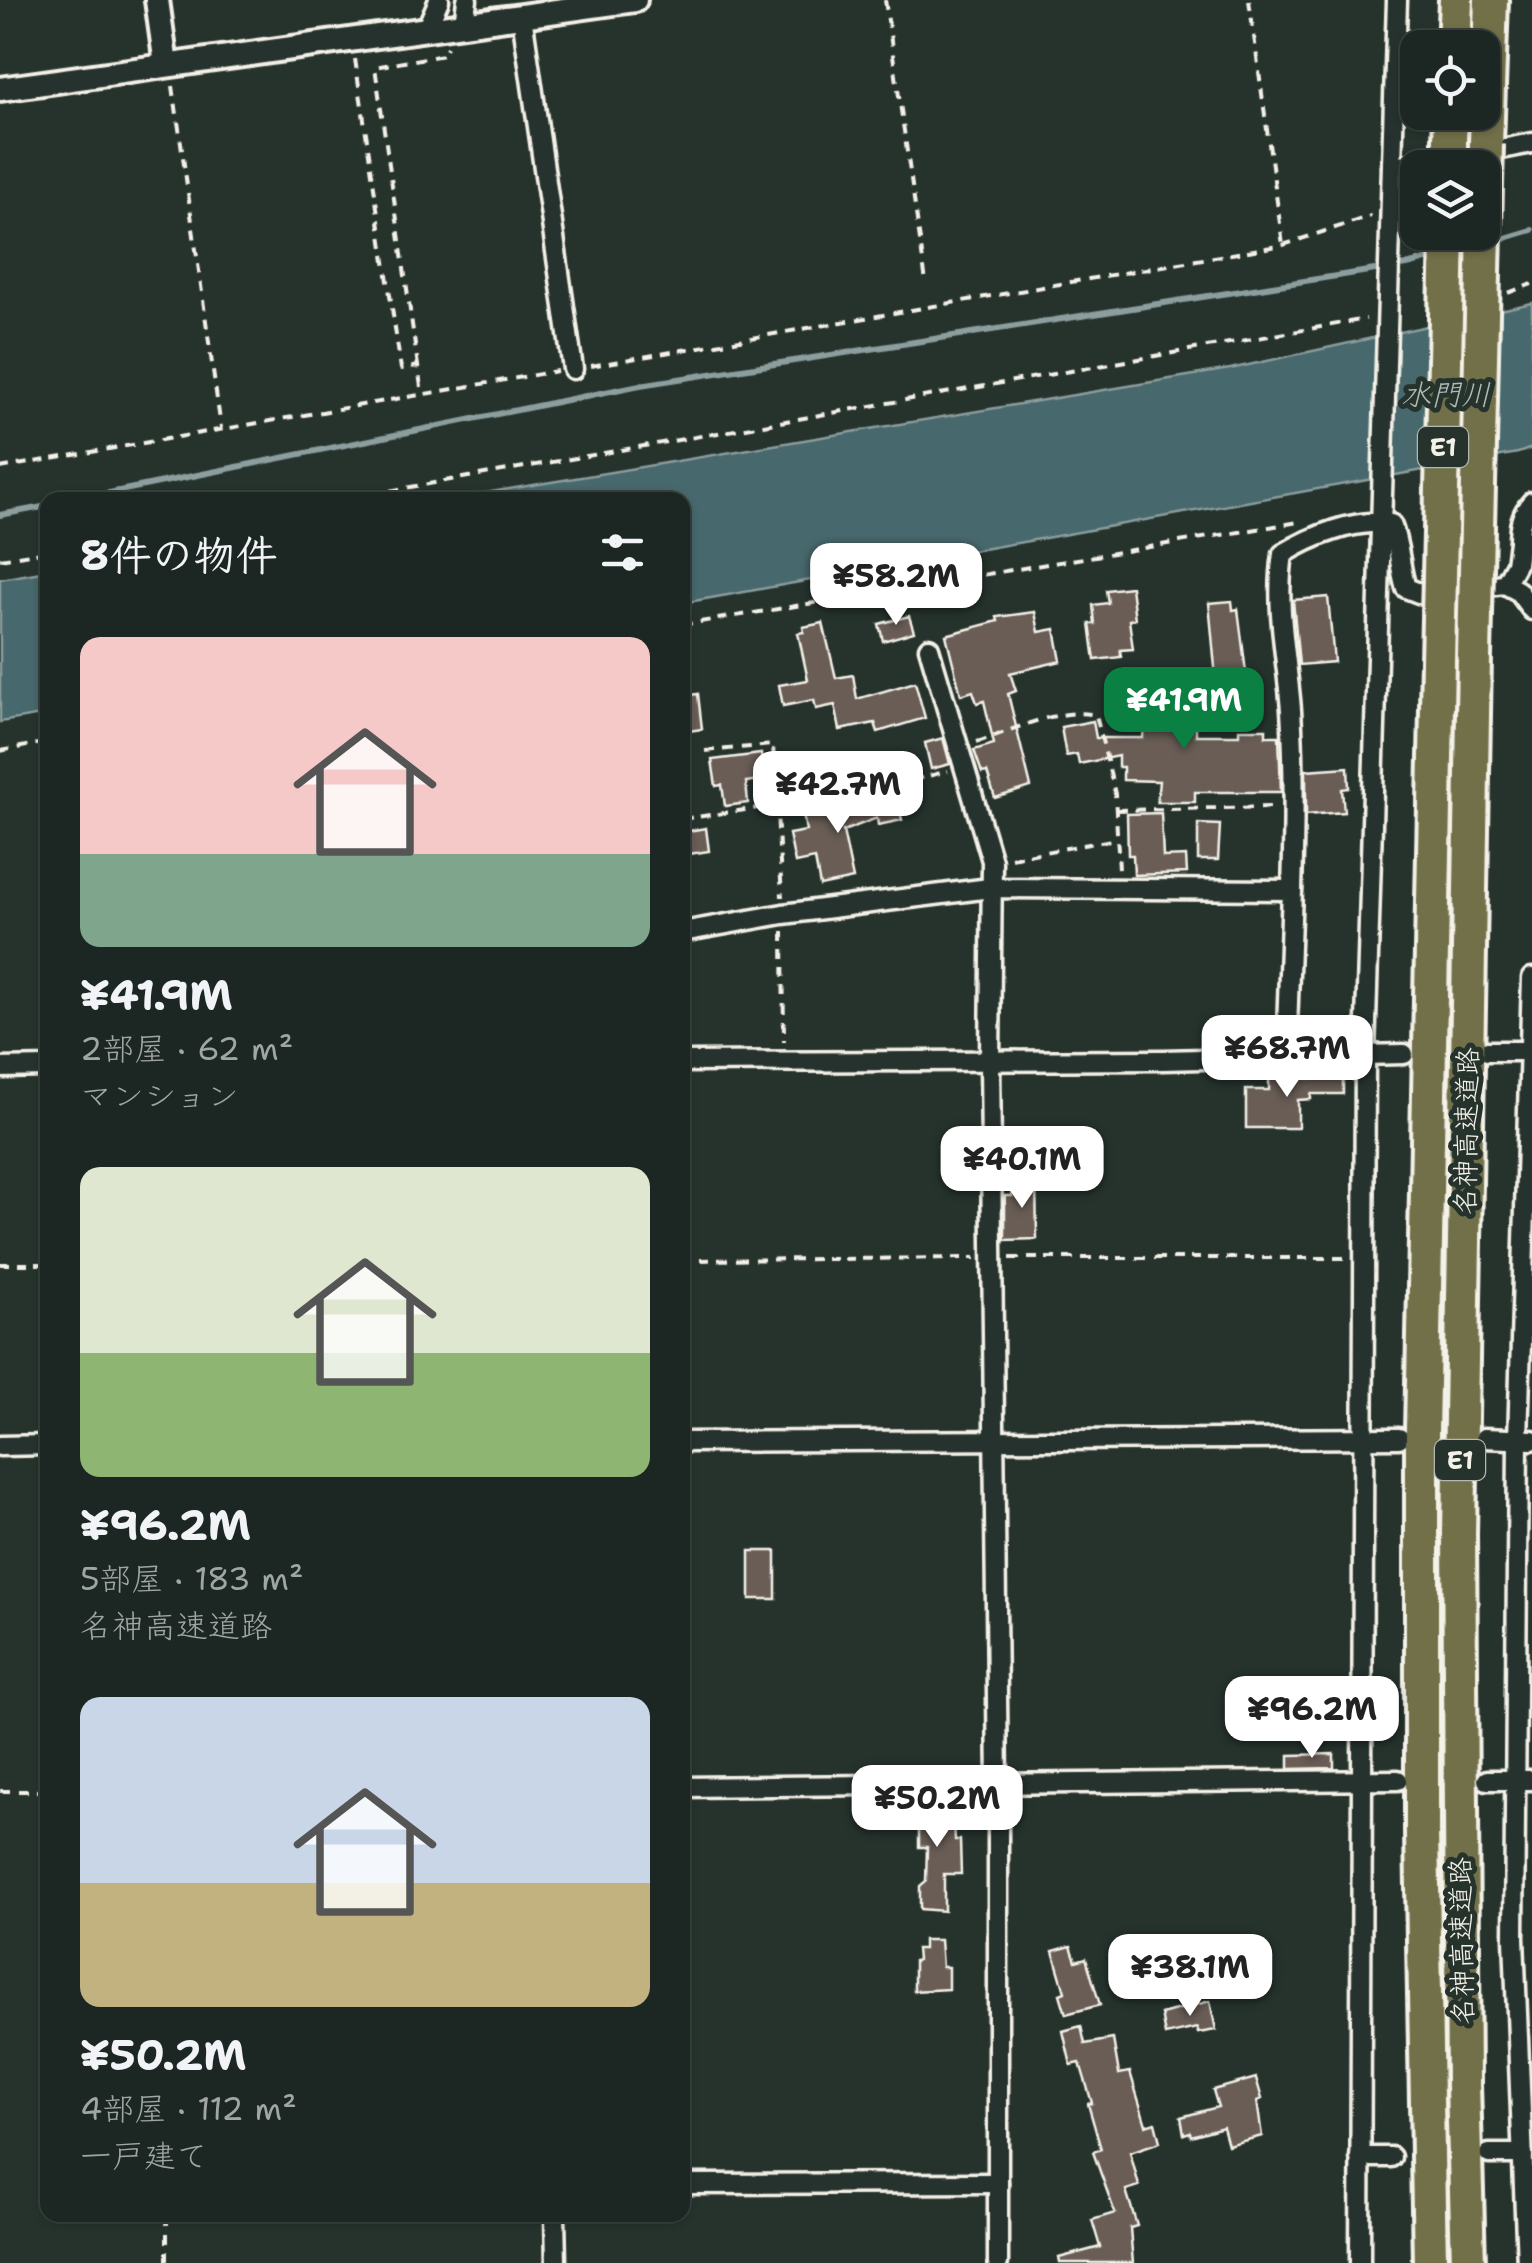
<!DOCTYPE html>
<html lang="ja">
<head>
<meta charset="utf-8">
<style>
  body { margin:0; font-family:"Shantell Sans","Klee One",sans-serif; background:#252e2a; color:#f1f3f6; height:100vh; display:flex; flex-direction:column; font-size:38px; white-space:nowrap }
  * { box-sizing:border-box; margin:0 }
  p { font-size:32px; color:#a0a5a5 }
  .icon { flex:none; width:55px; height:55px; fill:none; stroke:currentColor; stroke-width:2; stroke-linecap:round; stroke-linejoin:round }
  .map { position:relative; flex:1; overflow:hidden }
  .sheet { position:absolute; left:40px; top:492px; width:650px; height:1730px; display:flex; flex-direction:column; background:#1c2622; border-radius:20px; box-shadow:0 2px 8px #0004,0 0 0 2px #3a4340 }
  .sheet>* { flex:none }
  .tools { position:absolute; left:1400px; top:30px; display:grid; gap:20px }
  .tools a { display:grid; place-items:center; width:100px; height:100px; border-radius:20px; background:#1c2622; box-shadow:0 2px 8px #0004,0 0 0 2px #3a4340; font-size:50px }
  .price { position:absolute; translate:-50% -85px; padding:0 22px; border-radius:20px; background:#fff; color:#222; font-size:32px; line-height:65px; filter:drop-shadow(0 2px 5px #0008) }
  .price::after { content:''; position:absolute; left:50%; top:60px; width:30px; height:22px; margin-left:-15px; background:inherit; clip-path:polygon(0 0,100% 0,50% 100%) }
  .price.on { background:#0b8043; color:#fff }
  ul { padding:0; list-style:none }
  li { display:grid; align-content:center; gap:20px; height:530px; padding:0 40px }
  li span { display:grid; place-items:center; height:310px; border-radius:20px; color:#555 }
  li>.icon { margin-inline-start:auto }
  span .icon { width:180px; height:180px; fill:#fffc; stroke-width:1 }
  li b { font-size:42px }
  h2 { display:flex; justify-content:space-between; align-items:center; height:120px; padding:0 40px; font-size:42px }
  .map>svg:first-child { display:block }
  .water { fill:#46676c; stroke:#8c9e9e; stroke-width:2.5 }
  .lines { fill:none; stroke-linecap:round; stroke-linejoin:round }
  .stream { stroke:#8c9e9e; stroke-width:6 }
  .building { fill:#695d57; stroke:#f4f1e8; stroke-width:2.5 }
  .minor-casing { stroke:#f4f1e8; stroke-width:25 }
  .tertiary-casing { stroke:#f4f1e8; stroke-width:30 }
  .motorway-casing { stroke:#f4f1e8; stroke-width:40 }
  .path { stroke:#f4f1e8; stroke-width:4; stroke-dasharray:10 8; stroke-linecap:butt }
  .minor { stroke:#26332d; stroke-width:18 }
  .tertiary { stroke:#26332d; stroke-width:22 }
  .motorway { stroke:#726f4a; stroke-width:32 }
  .motorway-bridge-casing { stroke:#f4f1e8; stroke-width:40; stroke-linecap:butt }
  .motorway-bridge { stroke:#726f4a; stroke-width:32 }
  .labels { text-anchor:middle; stroke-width:10; stroke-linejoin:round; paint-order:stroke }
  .shield { fill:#26332d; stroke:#b6b8b0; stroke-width:2.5 }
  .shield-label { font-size:25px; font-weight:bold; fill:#f4f1e8 }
  .street-label { font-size:28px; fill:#f4f1e8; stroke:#26332d }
  .water-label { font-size:30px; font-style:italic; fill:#aebab6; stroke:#26332d }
</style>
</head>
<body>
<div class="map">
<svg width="1532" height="2263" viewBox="0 0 1532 2263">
  <rect width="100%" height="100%" fill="#26332d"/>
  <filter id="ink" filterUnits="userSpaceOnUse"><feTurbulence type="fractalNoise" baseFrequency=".01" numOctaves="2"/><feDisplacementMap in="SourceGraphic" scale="20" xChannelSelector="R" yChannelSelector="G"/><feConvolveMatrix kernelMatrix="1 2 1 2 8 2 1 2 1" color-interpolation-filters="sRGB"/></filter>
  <g filter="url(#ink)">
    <g class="water">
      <polygon points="1532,303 1532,448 1518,453 683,603 682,500 443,500 1230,369"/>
      <polygon points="47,571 47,714 0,722 0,579"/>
    </g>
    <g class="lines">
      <g class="stream">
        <polyline points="1492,242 1532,230"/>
        <polyline points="75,500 640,385 1407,265 1437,257"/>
        <polyline points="0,515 48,506"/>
      </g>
    </g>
    <g class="building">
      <polygon points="1131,587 1135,619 1129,620 1133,649 1120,650 1121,657 1095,660 1090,624 1095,624 1093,605 1108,603 1106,590"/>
      <polygon points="1328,597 1334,662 1299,665 1293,600"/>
      <polygon points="1232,601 1233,610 1238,609 1248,688 1217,689 1209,603"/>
      <polygon points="1035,612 1039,632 1055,629 1061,661 1010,673 1016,691 1008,694 1031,787 995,798 987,772 982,773 974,750 994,744 984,701 977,703 973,691 961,695 946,635 998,621 997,617"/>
      <polygon points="909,616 914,632 883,641 879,624"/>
      <polygon points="823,623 836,678 853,675 857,699 915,682 925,718 878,732 875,723 840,730 835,705 816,709 814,700 783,706 779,685 808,680 798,633 804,632 803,627"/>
      <polygon points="1158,689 1196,689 1196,735 1239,735 1239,729 1266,729 1266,736 1279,736 1281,792 1195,792 1195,802 1157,802 1159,781 1123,780 1123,767 1118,767 1118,756 1079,764 1077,754 1066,756 1061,727 1093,721 1096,738 1143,738 1146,699 1158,699"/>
      <polygon points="698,694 702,729 682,732 682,696"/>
      <polygon points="943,738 950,764 931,769 925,743"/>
      <polygon points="761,754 765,779 746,782 748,803 725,806 722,785 716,786 712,760"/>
      <polygon points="1348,767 1349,788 1342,789 1344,812 1306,815 1306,770"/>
      <polygon points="897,795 902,820 878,825 877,818 843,831 853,879 820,886 815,859 795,863 789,834 806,831 803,814"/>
      <polygon points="1161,813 1163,857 1186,856 1187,873 1134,875 1133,855 1128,855 1127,814"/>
      <polygon points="1198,824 1220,825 1218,860 1198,860"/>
      <polygon points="706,828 709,851 682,855 682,832"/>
      <polygon points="1315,1074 1343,1075 1343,1094 1311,1094 1311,1099 1298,1100 1298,1128 1246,1128 1246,1090 1269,1090 1269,1078 1315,1078"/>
      <polygon points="1036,1178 1037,1239 1005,1240 1005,1196 1012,1196 1011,1179"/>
      <rect x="750" y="1551" width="26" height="48"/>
      <polygon points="1334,1754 1334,1768 1289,1769 1289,1755"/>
      <polygon points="919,1797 951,1797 950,1823 954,1823 955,1840 960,1840 961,1874 944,1874 944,1911 920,1909 920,1886 926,1881 927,1847 919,1847"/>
      <polygon points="923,1940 940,1940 942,1967 948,1967 948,1989 914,1991 914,1961 917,1960 916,1949 923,1949"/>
      <polygon points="1071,1946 1076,1961 1086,1958 1100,2005 1066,2014 1060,1994 1065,1992 1053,1951"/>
      <polygon points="1210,2001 1216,2030 1198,2033 1197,2028 1165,2035 1161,2014"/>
      <polygon points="1081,2026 1085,2044 1113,2039 1119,2074 1130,2072 1146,2125 1155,2122 1160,2142 1130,2152 1139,2186 1126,2190 1137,2226 1130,2228 1133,2263 1060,2263 1059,2258 1100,2247 1092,2220 1115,2213 1093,2152 1101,2149 1088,2104 1092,2103 1080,2063 1071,2065 1063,2031"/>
      <polygon points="1256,2078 1262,2099 1257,2101 1262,2136 1228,2145 1223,2127 1191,2136 1190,2132 1184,2134 1181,2117 1218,2107 1213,2090"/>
    </g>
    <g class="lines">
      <defs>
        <g id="minor">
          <polyline points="522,16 573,369"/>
          <polyline points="464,24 467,0"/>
          <polyline points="426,30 439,0"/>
          <polyline points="1481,153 1532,143"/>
          <polyline points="1392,165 1421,164 1456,158"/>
          <path d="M1519,542C1519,526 1521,514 1532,502"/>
          <polyline points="1505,584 1516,564 1519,542 1532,540"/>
          <polyline points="929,648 992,861 990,1061 998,1786 998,2263"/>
          <path d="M1292,890C1294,830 1295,770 1291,710C1287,657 1275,607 1283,554C1312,536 1356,518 1391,524C1400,545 1399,566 1406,588L1419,593L1505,584L1518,591L1532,610"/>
          <polyline points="682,932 783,914 990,888 1292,890 1286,1057"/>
          <polyline points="1487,1051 1532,1051"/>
          <polyline points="682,1062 1163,1060 1404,1054"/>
          <polyline points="0,1068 48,1067"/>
          <polyline points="1484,1438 1532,1440"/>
          <polyline points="682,1442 1399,1438"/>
          <polyline points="0,1446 48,1445"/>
          <polyline points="1487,1780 1532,1780"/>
          <polyline points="682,1787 1398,1780"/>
          <polyline points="1489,2154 1523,2154"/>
          <polyline points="1360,2157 1391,2157"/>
          <polyline points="682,2184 998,2183"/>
          <polyline points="555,2215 556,2263"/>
          <polyline points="1360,2263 1365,1055 1397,0"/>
          <polyline points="1527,2263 1514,1938 1518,1440 1532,978"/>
        </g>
        <g id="tertiary">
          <polyline points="157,0 166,65"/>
          <polyline points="0,89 635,0"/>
        </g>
        <g id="motorway">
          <polyline points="1454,48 1456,0"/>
          <polyline points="1450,141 1451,112"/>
          <polyline points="1486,144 1491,0"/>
          <polyline points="1430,2263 1422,1832 1422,1431 1438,661"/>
          <polyline points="1468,2263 1463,2084 1459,1534 1474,656"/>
        </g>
      </defs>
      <use href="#minor" class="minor-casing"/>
      <use href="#tertiary" class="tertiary-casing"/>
      <use href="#motorway" class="motorway-casing"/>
      <g class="path">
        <polyline points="885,0 926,282"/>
        <polyline points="1249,0 1283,245"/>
        <polyline points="355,59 401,369 418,366 422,394"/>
        <polyline points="173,86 221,428"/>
        <polyline points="1508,293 1532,284"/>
        <polyline points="418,366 375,67 443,55 447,47"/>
        <polyline points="591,366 1283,245 1371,216"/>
        <polyline points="0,468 557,371"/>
        <polyline points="337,500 1366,319"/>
        <polyline points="0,559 48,551"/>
        <polyline points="682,625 1299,522"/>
        <path d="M977,742C1014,730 1058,707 1096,715L1115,794L1119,870"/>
        <polyline points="0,751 48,742"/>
        <polyline points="705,751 773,745 782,897"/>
        <polyline points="1116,810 1276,807"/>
        <polyline points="682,819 863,793 948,771"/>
        <polyline points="1011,858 1117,839"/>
        <polyline points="783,931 784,1042"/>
        <polyline points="1010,1258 1345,1258"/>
        <polyline points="682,1260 975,1258"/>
        <polyline points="0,1264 48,1264"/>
        <polyline points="0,1791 48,1791"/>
        <polyline points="167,2215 167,2263"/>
      </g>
      <use href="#minor" class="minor"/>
      <use href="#tertiary" class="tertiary"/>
      <use href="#motorway" class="motorway"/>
      <defs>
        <g id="motorway-bridge">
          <polyline points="1450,168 1450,141"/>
          <polyline points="1474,656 1486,144"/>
          <polyline points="1438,661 1448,232"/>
        </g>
      </defs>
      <use href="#motorway-bridge" class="motorway-bridge-casing"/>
      <use href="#motorway-bridge" class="motorway-bridge"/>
    </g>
  </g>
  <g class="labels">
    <g class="shield">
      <rect x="1418" y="427" width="50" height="40" rx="8"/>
      <rect x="1435" y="1440" width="50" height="40" rx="8"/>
    </g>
    <g class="shield-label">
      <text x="1443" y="456">E1</text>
      <text x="1460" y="1469">E1</text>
    </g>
    <g class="street-label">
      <text transform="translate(1466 1131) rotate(-89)" y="10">名神高速道路</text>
      <text transform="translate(1461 1941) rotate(-91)" y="10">名神高速道路</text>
    </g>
    <g class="water-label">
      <text x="1446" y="405">水門川</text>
    </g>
  </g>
</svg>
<div class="tools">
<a><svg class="icon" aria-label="locate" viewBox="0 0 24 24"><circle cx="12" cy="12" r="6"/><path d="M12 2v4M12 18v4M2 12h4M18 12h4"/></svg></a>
<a><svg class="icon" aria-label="layers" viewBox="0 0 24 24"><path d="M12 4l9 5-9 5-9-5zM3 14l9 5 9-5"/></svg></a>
</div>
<b class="price" style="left:896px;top:628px">¥58.2M</b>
<b class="price on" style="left:1184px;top:752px">¥41.9M</b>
<b class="price" style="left:838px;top:836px">¥42.7M</b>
<b class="price" style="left:1287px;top:1100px">¥68.7M</b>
<b class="price" style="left:1022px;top:1211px">¥40.1M</b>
<b class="price" style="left:1312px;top:1761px">¥96.2M</b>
<b class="price" style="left:937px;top:1850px">¥50.2M</b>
<b class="price" style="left:1190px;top:2019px">¥38.1M</b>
<section class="sheet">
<h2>8件の物件<svg class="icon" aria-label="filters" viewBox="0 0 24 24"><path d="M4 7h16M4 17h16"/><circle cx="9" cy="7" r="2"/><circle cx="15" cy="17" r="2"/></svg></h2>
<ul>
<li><span style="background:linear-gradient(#f6c9c9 70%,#7fa58c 0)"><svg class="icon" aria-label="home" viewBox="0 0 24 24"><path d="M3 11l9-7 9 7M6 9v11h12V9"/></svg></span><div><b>¥41.9M</b><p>2部屋 · 62 m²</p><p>マンション</p></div></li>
<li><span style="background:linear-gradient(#dfe7d0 60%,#8fb573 0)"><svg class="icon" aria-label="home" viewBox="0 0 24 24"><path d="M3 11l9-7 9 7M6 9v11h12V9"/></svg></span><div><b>¥96.2M</b><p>5部屋 · 183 m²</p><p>名神高速道路</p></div></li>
<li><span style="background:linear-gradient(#c9d6e8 60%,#c2b280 0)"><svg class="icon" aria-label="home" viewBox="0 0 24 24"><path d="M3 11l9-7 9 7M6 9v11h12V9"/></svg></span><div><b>¥50.2M</b><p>4部屋 · 112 m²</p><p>一戸建て</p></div></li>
</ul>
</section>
</div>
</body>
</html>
